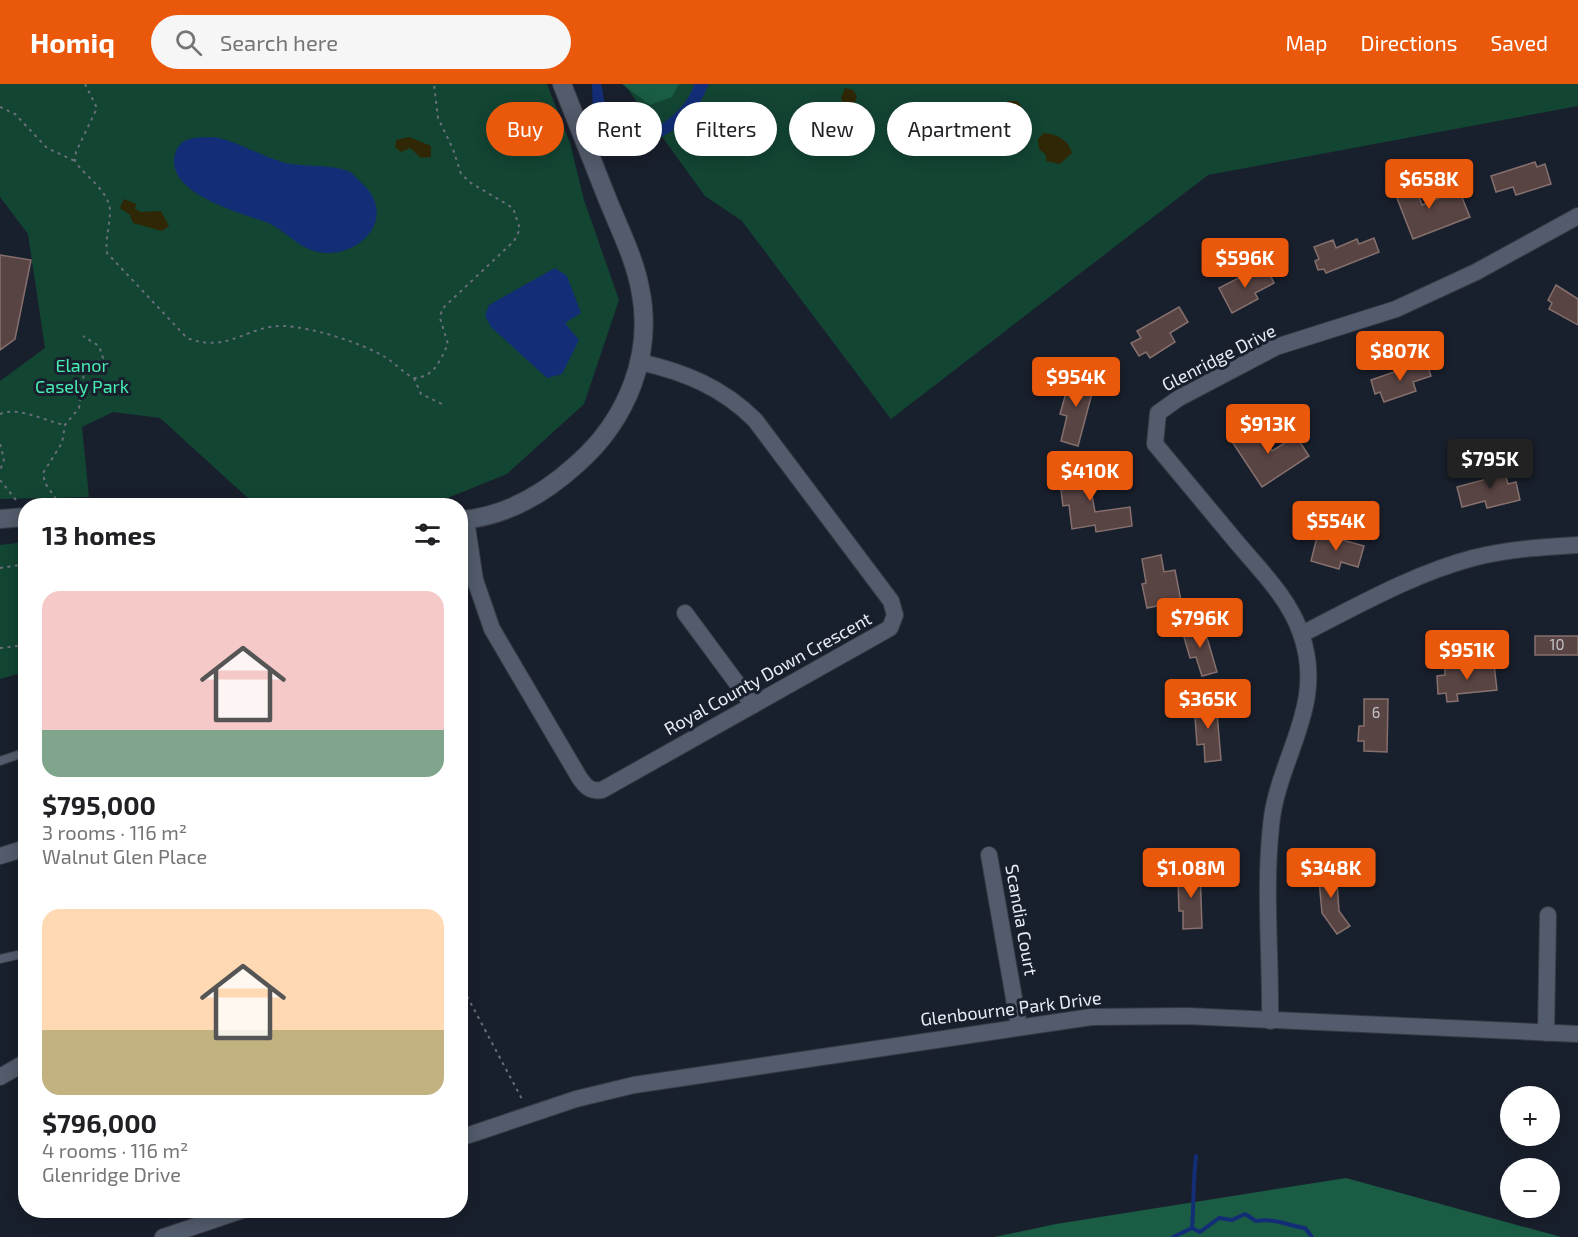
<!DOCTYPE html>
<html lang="en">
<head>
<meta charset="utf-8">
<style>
  body { margin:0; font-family:"Exo 2",sans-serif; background:#f6f6f6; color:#202124; height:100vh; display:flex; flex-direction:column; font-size:22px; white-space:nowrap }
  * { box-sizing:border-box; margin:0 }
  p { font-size:20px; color:#757577 }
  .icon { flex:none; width:33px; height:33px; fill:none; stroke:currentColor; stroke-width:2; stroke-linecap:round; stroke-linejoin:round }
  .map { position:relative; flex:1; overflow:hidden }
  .sheet { position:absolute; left:18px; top:414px; width:450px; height:720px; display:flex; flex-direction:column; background:#fff; border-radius:24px; box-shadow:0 3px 15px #0003 }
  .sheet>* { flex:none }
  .banner { position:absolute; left:486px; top:18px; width:570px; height:54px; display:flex; gap:12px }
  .controls { position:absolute; left:1500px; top:1002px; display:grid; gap:12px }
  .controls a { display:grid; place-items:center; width:60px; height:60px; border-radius:50%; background:#fff; box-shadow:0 3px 15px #0003; font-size:30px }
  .price { position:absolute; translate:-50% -51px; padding:0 14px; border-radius:6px; background:#ea580c; color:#fff; font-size:20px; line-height:39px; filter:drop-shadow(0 2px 3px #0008) }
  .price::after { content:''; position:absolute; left:50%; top:36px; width:18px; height:14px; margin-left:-9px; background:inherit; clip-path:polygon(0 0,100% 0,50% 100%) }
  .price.current { background:#222; color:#fff }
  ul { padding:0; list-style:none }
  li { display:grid; align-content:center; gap:12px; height:318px; padding:0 24px }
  li span { display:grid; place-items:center; height:186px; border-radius:18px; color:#555 }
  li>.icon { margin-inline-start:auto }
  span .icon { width:108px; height:108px; fill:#fffc; stroke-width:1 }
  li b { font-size:26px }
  h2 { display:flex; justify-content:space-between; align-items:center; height:72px; padding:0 24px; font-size:26px }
  .chip { padding:0 21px; border-radius:27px; background:#fff; box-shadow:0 3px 15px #0003; font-size:21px; line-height:54px }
  .chip.current { background:#ea580c; color:#fff }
  header { display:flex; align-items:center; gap:36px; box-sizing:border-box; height:84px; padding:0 30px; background:#ea580c; color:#fff }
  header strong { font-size:28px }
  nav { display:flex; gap:33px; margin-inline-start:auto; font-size:21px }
  .search { width:420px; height:54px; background:#f6f6f6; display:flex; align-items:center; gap:15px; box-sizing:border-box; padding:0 21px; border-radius:33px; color:#757577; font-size:22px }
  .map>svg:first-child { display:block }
  .green { fill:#134533 }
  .forest { fill:#1a5c44 }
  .sand { fill:#2f2705 }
  .water { fill:#132e77 }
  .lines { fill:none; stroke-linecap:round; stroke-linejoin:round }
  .stream { stroke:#132e77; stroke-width:4 }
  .building { fill:#584443; stroke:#86706e; stroke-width:1.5 }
  .service-casing { stroke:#373b46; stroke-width:10 }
  .minor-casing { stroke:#373b46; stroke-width:18 }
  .tertiary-casing { stroke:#373b46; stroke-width:20 }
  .path { stroke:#686f7a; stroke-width:2; stroke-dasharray:3 4.5; stroke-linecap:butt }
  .service { stroke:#535c6c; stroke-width:8 }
  .minor { stroke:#535c6c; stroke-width:16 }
  .tertiary { stroke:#535c6c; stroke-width:18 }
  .labels { text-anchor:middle; stroke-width:6; stroke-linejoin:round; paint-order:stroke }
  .number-label { font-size:15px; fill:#c3c2c8 }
  .street-label { font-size:18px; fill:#e7ecf5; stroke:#19202d }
  .park-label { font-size:18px; fill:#48edb3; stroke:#19202d }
</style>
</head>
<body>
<header>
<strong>Homiq</strong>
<div class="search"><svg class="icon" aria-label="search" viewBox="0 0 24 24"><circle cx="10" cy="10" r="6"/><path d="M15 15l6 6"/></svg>Search here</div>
<nav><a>Map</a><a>Directions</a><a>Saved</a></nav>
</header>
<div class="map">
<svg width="1578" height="1153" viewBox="0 0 1578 1153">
  <rect width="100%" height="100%" fill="#19202d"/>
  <g class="green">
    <polygon points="0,0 547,0 570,59 584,116 619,216 584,320 507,390 445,415 248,414 160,334 113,328 82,343 89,413 0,415 0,297 45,264 28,150 0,113"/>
    <polygon points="624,0 1578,0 1578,22 1208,91 891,335 742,137 705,112"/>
    <polygon points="25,458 25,588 0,595 0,461"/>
  </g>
  <g class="forest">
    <polygon points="622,0 679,0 672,13 650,21"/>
    <polygon points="1346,1094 1561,1153 994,1153 1056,1140"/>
  </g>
  <g class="sand">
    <polygon points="845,4 853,6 857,12 854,21 855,37 846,41 842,37 845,22 841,14"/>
    <polygon points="1009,17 1017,17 1021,22 1022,27 1016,35 991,40 988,33 989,28"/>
    <path d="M1044,49C1056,50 1069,56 1072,69L1060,80L1046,77V71L1039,65L1038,55Z"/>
    <polygon points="409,53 431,62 431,73 421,74 410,64 401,68 395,63 396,56"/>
    <polygon points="124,115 136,120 135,125 141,128 161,127 169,142 162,147 133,139 130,131 120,124"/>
  </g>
  <g class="water">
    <path d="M592,0H601C605,15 603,32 620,36L622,30L627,28L641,50H646C665,39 688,23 694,0H709L701,17L686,38L652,59L643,60L625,54L620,41L600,34L593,28Z"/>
    <path d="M213,53C238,57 258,71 282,78C303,84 330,79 350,88C354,90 359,97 363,100C396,132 364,170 326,169C300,168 288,147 266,138C241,129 164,109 175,70C181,51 197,54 213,53Z"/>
    <polygon points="555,184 567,192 581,229 565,239 579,256 562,290 547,294 491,243 485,232 489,221"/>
  </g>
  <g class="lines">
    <g class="stream">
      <path d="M1192,1144L1200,1148L1219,1134L1232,1136L1245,1130L1256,1137C1276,1134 1285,1141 1305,1144L1312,1153"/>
      <path d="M1173,1153L1192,1144C1194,1119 1193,1096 1196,1072"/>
    </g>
  </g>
  <g class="building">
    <polygon points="1535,78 1537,83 1545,80 1551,100 1516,111 1513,103 1496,108 1491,92"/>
    <polygon points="1413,96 1422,121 1459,106 1470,133 1413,155 1393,104"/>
    <polygon points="1374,154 1379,168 1326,189 1324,185 1318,186 1315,177 1319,175 1314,163 1333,156 1336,164 1357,155 1359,160"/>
    <polygon points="0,171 31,176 15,255 0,266"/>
    <polygon points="1267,185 1274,199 1255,209 1258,215 1232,229 1219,204 1254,186 1256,190"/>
    <polygon points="1556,201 1578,215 1578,241 1549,225 1552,219 1548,216"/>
    <polygon points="1179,223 1188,238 1170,249 1175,258 1150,274 1146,268 1139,272 1131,259 1141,254 1137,247"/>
    <polygon points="1426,277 1431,292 1413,298 1416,307 1384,318 1380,308 1375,310 1371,296"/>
    <polygon points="1071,291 1095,298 1078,362 1061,357 1067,332 1060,330"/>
    <polygon points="1255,341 1272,367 1296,352 1309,372 1262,403 1231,356"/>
    <polygon points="1096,379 1099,393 1089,395 1095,428 1130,423 1132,442 1096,448 1095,441 1072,445 1069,421 1063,422 1061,406 1067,405 1063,384"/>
    <polygon points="1503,382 1508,400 1516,398 1520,416 1487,424 1485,417 1462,423 1457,403 1487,395 1485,386"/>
    <polygon points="1318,449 1364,462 1358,483 1341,478 1339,485 1311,477"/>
    <polygon points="1161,471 1164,488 1175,486 1181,517 1147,524 1142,500 1146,499 1142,475"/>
    <polygon points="1203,540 1217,588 1202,592 1196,573 1190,574 1182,546"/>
    <rect x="1535" y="552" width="43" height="19"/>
    <polygon points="1494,580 1497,606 1457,610 1458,617 1447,618 1446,609 1438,610 1437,592 1445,591 1445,584"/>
    <polygon points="1364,615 1388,615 1387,668 1364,667 1364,657 1358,657 1359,642 1364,642"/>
    <polygon points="1216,617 1221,676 1205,678 1204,660 1197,661 1194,619"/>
    <polygon points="1336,783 1339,827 1350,842 1337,850 1322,829 1318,785"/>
    <polygon points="1200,784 1202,844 1183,845 1183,827 1179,827 1178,796 1183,796 1183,785"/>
  </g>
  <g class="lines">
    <defs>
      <g id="service">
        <polyline points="0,677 26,668"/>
        <polyline points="0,875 26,869"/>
      </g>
      <g id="minor">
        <path d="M466,436L475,496L492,545L579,693C585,702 590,708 602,706L890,544L895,531L891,517L755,336C722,303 684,288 640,278"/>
        <polyline points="685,529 753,621"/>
        <path d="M1302,550C1355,523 1415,489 1473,474C1508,465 1543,463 1578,461"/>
        <polyline points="989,771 1019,943"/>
        <polyline points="0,772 26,764"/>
        <path d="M1270,937C1271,873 1264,807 1271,742C1277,674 1327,622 1301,550C1290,516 1262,488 1239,461C1211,427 1183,394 1155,360L1158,329L1179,314L1276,263L1396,225L1476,188L1578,132"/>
        <polyline points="1546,949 1548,831"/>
        <polyline points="0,993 26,978"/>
        <polyline points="460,1054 576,1015 634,1001 1091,933 1187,932 1578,950"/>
        <polyline points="163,1153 243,1126"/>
      </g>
      <g id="tertiary">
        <polyline points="0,435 26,433"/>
        <path d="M460,436C506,433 544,410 577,380C627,336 654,270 640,204C634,173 619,144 607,114C592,76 577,38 562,0"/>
      </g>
    </defs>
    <use href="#service" class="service-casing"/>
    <use href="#minor" class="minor-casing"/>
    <use href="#tertiary" class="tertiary-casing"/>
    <g class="path">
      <path d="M85,0L97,24L76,68L75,77C85,93 109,106 110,127C110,142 105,154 107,169L187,254C228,270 247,241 284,242C311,243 362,259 385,273C395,279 403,289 414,294C435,293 440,276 448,260L440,234L442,225L514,157L520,145L513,124L471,99L461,90L453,65L438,34L434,0"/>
      <polyline points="0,23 15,30 47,64 75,77"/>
      <polyline points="414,294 421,310 444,321"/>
      <path d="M0,330C19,322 44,337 65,341"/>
      <polyline points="0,360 4,375 0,387"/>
      <polyline points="0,396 16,416"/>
      <polyline points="56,415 45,399 43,389 62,359 65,341 79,324 84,289 89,282 103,274 99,262 83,252"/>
      <polyline points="0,484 26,480"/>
      <polyline points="0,564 26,561"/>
      <polyline points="460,899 523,1017"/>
    </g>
    <use href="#service" class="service"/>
    <use href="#minor" class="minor"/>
    <use href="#tertiary" class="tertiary"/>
  </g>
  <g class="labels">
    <g class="number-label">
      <text x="1557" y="566">10</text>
      <text x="1376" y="634">6</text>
    </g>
    <g class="street-label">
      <text transform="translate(1219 274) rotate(-27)" y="6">Glenridge Drive</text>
      <text transform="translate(768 590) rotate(-29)" y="6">Royal County Down Crescent</text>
      <text transform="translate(1021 836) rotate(80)" y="6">Scandia Court</text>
      <text transform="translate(1011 925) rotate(-7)" y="6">Glenbourne Park Drive</text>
    </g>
    <g class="park-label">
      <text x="82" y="288">Elanor<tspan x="82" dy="21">Casely Park</tspan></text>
    </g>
  </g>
</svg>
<div class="controls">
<a>+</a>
<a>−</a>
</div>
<b class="price" style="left:1429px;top:126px">$658K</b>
<b class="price" style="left:1245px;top:205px">$596K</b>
<b class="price" style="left:1400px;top:298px">$807K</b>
<b class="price" style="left:1076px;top:324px">$954K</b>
<b class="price" style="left:1268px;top:371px">$913K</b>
<b class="price current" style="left:1490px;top:406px">$795K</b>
<b class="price" style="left:1090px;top:418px">$410K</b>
<b class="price" style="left:1336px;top:468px">$554K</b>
<b class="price" style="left:1200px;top:565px">$796K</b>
<b class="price" style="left:1467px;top:597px">$951K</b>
<b class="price" style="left:1208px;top:646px">$365K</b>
<b class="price" style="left:1191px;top:815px">$1.08M</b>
<b class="price" style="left:1331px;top:815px">$348K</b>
<div class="banner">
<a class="chip current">Buy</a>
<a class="chip">Rent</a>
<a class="chip">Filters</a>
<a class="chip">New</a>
<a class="chip">Apartment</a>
</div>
<section class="sheet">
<h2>13 homes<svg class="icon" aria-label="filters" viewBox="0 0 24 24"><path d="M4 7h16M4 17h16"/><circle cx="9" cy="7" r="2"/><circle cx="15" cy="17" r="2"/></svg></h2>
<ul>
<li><span style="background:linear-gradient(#f6c9c9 75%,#7fa58c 0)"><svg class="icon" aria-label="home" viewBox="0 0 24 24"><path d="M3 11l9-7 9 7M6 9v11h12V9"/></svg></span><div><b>$795,000</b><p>3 rooms · 116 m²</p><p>Walnut Glen Place</p></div></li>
<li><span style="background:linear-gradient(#ffd9b3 65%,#c2b280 0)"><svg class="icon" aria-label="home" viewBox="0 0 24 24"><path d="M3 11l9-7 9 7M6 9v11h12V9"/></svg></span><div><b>$796,000</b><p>4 rooms · 116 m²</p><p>Glenridge Drive</p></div></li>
</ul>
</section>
</div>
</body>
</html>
